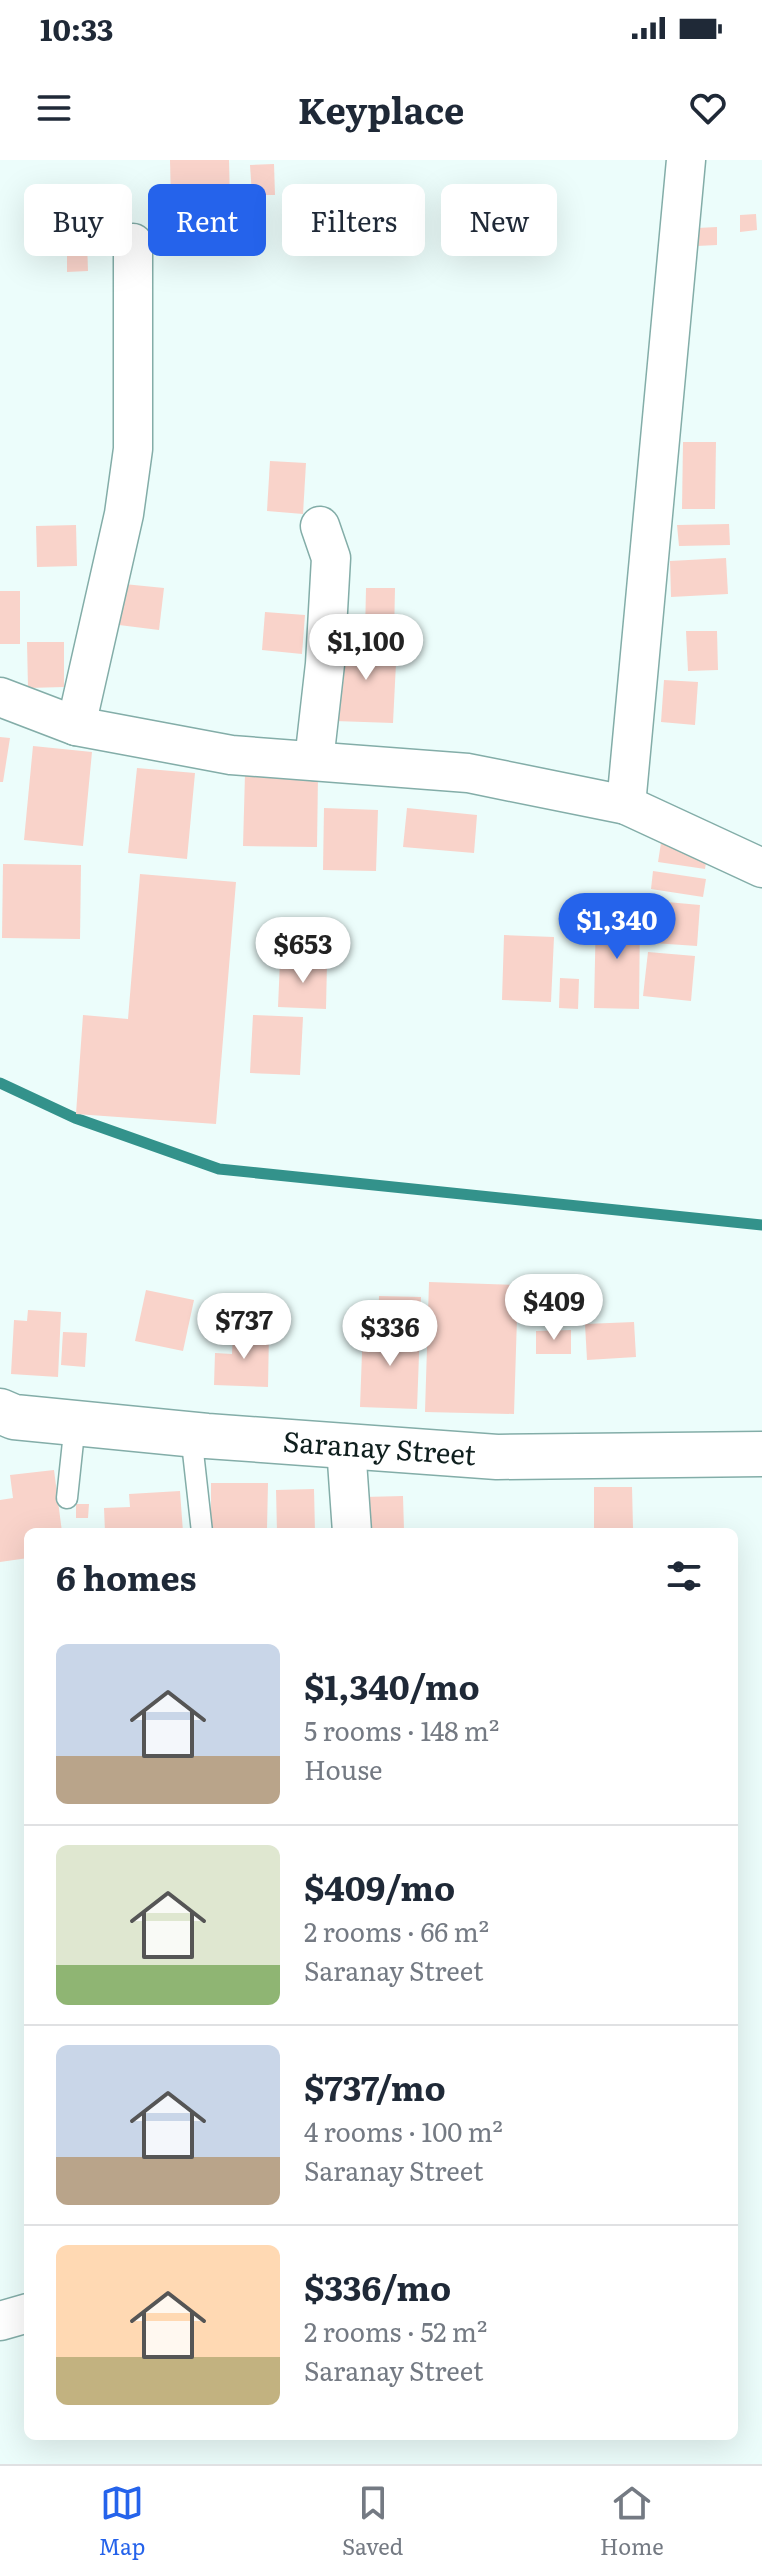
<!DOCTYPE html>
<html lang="en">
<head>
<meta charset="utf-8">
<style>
  body { margin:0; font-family:Literata,serif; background:#f6f6f7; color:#1f2937; height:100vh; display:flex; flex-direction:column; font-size:30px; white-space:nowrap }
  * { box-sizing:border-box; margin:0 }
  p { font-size:26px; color:#747a83 }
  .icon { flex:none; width:44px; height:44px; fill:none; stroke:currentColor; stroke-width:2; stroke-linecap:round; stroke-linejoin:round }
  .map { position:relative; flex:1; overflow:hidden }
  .panel { position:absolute; left:24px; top:1368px; width:714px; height:912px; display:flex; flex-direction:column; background:#fff; border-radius:12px; box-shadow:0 8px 32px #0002 }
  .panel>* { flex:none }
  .guide { position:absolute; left:24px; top:24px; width:714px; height:72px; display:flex; gap:16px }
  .price { position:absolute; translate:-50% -68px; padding:0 18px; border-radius:28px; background:#fff; color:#222; font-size:26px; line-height:52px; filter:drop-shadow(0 2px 4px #0008) }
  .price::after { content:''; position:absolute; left:50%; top:48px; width:24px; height:18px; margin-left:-12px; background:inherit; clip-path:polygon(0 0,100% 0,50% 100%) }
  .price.on { background:#2563eb; color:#fff }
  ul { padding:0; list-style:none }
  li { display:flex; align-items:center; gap:24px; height:200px; padding:0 32px }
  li+li { border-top:2px solid #e0e1e3 }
  li span { display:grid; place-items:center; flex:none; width:224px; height:160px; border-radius:12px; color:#555 }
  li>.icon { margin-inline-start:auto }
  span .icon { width:96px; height:96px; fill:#fffc; stroke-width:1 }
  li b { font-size:34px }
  h2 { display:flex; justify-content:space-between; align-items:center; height:96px; padding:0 32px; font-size:34px }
  .chip { padding:0 28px; border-radius:12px; background:#fff; box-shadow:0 8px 32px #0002; font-size:28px; line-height:72px }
  .chip.on { background:#2563eb; color:#fff }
  .status { display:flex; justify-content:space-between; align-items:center; height:56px; padding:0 40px; background:#fff; direction:ltr }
  .status svg { height:22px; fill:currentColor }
  header { display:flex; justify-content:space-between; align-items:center; height:104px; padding:0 32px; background:#fff; font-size:36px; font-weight:700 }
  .tabs { display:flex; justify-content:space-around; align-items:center; height:112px; border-top:2px solid #e0e1e3; background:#fff; font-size:22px; color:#747a83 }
  .tabs a { display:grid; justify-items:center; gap:4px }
  .tabs .on { color:#2563eb }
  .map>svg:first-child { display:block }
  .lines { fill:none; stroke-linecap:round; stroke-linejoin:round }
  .stream { stroke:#33928b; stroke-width:11 }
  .building { fill:#f9d3ca }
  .lane-casing { stroke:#83ada8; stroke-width:23 }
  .street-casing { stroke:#83ada8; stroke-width:41 }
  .secondary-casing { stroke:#83ada8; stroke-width:47 }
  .lane { stroke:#fff; stroke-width:20 }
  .street { stroke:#fff; stroke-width:38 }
  .secondary { stroke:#fff; stroke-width:44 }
  .labels { text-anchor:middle; stroke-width:8; stroke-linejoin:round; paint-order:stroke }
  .street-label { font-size:28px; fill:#0f1f1e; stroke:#fff }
</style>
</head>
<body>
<div class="status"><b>10:33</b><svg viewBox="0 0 49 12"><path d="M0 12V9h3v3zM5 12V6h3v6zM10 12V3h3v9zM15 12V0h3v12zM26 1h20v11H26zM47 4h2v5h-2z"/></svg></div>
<header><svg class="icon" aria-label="menu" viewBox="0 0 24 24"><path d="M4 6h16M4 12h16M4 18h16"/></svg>Keyplace<svg class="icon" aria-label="heart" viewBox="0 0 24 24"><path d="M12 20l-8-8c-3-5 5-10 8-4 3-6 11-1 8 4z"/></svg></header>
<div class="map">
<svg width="762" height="2304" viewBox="0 0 762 2304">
  <rect width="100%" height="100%" fill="#ecfdfb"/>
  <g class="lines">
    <polyline class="stream" points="0,923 75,958 219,1009 762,1065"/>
  </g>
  <g class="building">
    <polygon points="170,0 229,0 231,84 172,86"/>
    <polygon points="274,4 275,35 252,35 250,5"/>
    <polygon points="233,51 253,51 254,81 234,81"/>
    <polygon points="756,54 757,70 740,72 740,55"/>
    <polygon points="717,67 717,85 697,86 697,68"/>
    <polygon points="87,81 88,111 67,112 67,82"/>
    <polygon points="683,282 716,282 715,349 682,349"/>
    <polygon points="270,301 306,303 303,354 267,351"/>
    <polygon points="729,364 730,385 679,386 677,365"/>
    <polygon points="76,365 77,406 37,407 36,366"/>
    <polygon points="726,398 728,434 671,437 670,401"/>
    <polygon points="124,424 164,428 159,470 119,465"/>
    <polygon points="366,428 395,428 394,476 365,475"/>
    <rect x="0" y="431" width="20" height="53"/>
    <polygon points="265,452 305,455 302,494 262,490"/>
    <polygon points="686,471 717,471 718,510 688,511"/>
    <polygon points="338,480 397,483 393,563 335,561"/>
    <polygon points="27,482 64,482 64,527 28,528"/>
    <polygon points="664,520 698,522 695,565 661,562"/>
    <polygon points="0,577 10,578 3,622 0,622"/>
    <polygon points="33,586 92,592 83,686 24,680"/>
    <polygon points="137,608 195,613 187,699 128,693"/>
    <polygon points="245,614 318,615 317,687 243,686"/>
    <polygon points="324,648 378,650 376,711 323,710"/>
    <polygon points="407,648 477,655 474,693 403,687"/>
    <polygon points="661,683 708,689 705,709 658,702"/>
    <polygon points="3,704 81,705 80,779 2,778"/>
    <polygon points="653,711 706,719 703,737 651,729"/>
    <polygon points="140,714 236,722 216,964 76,954 83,855 128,859"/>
    <polygon points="656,741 700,745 697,786 653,783"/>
    <polygon points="596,752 640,753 639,849 594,848"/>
    <polygon points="504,775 554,777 551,842 502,840"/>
    <polygon points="648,792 695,796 691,841 643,836"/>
    <polygon points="280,801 327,802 326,849 278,847"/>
    <polygon points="560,818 579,819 578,849 559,848"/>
    <polygon points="253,855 303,857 300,915 250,913"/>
    <polygon points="429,1122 518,1125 514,1254 425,1252"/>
    <polygon points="146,1130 194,1140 183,1191 135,1181"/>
    <polygon points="379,1136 421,1137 420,1164 378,1163"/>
    <polygon points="549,1138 549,1164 522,1164 522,1139"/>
    <polygon points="28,1150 61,1152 58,1217 11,1214 14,1160 27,1161"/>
    <polygon points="634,1162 636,1197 587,1200 585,1164"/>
    <polygon points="363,1166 420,1168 417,1249 360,1247"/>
    <polygon points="571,1170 571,1194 536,1194 536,1171"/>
    <polygon points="233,1171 269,1172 268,1227 214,1225 215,1193 232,1194"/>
    <polygon points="63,1172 87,1173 85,1207 61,1205"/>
    <polygon points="54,1310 62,1372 28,1372 28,1398 0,1402 0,1340 13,1338 10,1315"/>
    <polygon points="211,1323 268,1323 267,1369 211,1369"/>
    <polygon points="594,1327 632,1327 633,1368 594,1368"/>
    <polygon points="314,1329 315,1372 277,1372 276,1330"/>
    <polygon points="180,1331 183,1372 105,1372 104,1348 130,1347 129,1334"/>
    <polygon points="403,1336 404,1370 364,1371 364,1337"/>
    <polygon points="76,1344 89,1344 88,1358 76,1358"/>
  </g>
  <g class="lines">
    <defs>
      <g id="lane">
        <polyline points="191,1274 202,1372"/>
        <polyline points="67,1338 75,1263"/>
      </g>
      <g id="street">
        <polyline points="0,537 76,566 231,595 468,613 626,645 762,708"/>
        <polyline points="76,566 124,354 133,289 133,83"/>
        <polyline points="314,601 325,504 331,398 320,366"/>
        <polyline points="626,645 686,0"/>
        <polyline points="346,1287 352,1372"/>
        <polyline points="0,2161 28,2153"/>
      </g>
      <g id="secondary">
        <path id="s1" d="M0,1251L14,1257L207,1276L497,1297L762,1294"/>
      </g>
    </defs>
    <use href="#lane" class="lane-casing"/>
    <use href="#street" class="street-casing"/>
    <use href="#secondary" class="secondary-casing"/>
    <use href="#lane" class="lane"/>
    <use href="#street" class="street"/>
    <use href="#secondary" class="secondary"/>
  </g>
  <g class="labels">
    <g class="street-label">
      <text dy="10" stroke="none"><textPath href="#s1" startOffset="382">Saranay Street</textPath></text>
    </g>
  </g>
</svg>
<b class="price" style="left:366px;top:522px">$1,100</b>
<b class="price on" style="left:617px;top:801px">$1,340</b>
<b class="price" style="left:303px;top:825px">$653</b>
<b class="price" style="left:554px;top:1182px">$409</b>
<b class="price" style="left:244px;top:1201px">$737</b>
<b class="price" style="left:390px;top:1208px">$336</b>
<div class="guide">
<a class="chip">Buy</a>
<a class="chip on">Rent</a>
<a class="chip">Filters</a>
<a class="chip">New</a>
</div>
<section class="panel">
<h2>6 homes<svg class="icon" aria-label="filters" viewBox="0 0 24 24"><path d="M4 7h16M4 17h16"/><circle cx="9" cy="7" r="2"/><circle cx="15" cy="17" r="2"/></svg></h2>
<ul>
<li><span style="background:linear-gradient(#c9d6e8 70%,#b9a48a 0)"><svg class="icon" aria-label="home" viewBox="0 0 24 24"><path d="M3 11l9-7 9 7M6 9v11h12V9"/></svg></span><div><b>$1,340/mo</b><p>5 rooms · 148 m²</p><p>House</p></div></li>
<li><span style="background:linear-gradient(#dfe7d0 75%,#8fb573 0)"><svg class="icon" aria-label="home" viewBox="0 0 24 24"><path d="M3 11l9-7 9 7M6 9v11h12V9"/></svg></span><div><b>$409/mo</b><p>2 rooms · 66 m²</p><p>Saranay Street</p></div></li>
<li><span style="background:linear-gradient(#c9d6e8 70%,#b9a48a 0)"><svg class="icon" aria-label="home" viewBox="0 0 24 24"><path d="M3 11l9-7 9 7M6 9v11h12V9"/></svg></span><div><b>$737/mo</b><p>4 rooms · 100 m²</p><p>Saranay Street</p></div></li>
<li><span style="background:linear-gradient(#ffd9b3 70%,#c2b280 0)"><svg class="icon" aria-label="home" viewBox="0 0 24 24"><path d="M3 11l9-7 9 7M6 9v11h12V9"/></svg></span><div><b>$336/mo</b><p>2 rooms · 52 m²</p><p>Saranay Street</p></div></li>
</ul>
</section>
</div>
<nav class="tabs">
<a class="on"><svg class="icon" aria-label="map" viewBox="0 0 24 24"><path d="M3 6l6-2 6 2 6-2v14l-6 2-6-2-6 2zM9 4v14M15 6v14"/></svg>Map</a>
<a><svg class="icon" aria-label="saved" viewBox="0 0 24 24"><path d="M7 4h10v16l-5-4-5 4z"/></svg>Saved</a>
<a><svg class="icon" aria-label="home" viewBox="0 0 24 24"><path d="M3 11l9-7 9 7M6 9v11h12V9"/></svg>Home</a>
</nav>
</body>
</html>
